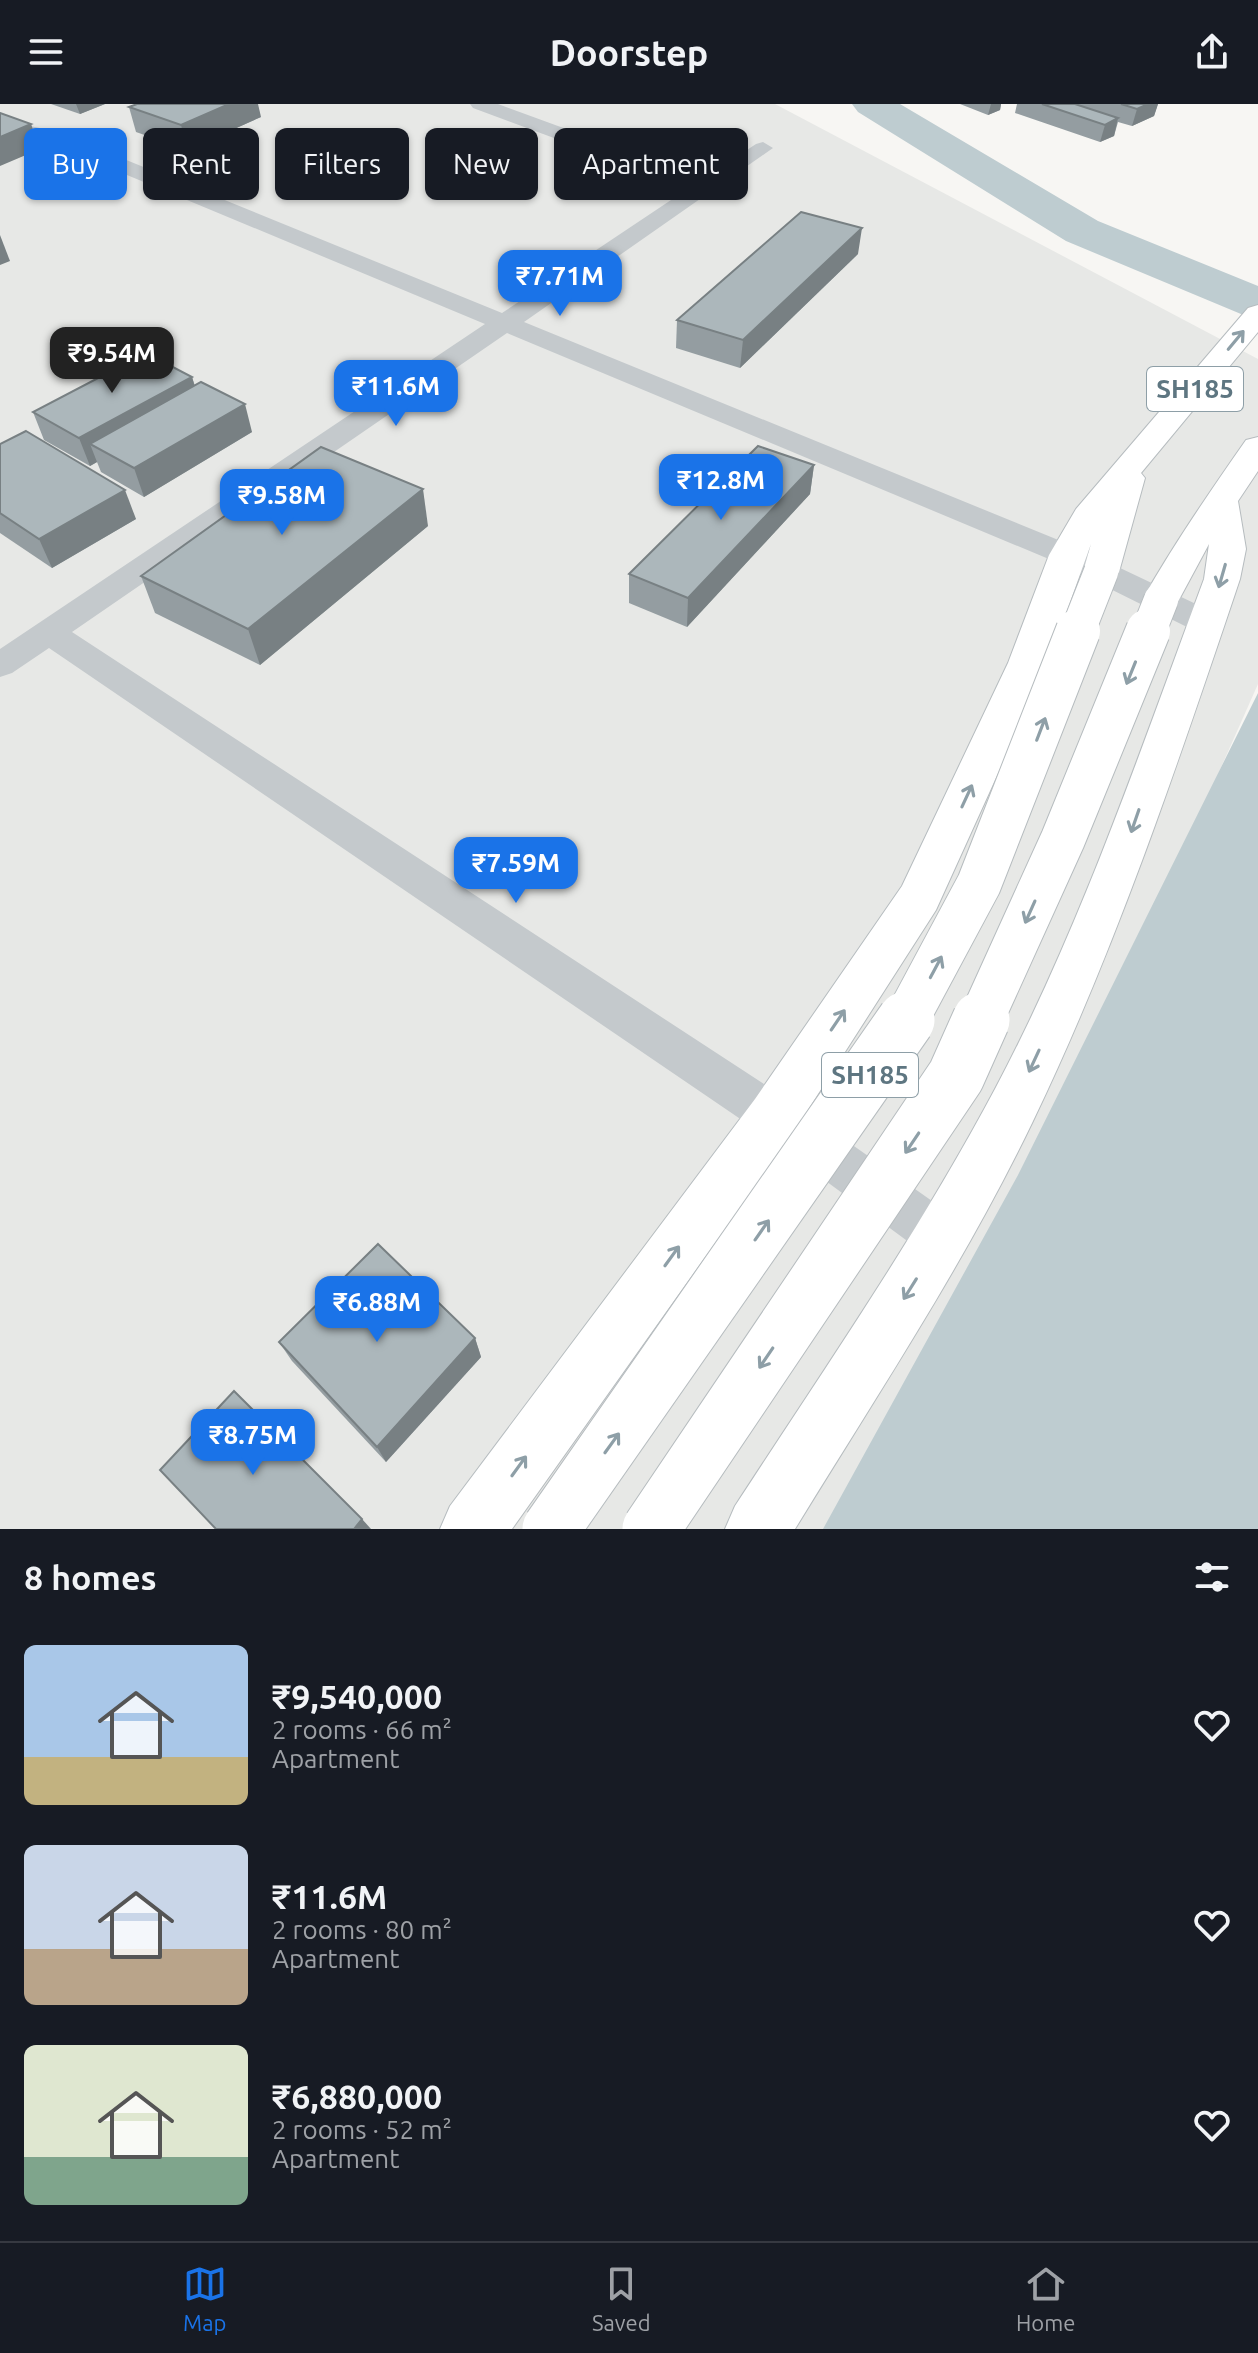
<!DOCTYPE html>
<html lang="en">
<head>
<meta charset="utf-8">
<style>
  body { margin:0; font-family:Ubuntu,sans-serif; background:#242831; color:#f1f3f6; height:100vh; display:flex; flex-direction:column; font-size:30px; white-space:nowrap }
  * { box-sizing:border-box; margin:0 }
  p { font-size:26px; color:#9ea1a6 }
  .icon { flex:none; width:44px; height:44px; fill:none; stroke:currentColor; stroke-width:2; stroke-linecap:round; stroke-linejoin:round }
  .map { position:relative; height:1425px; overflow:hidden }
  .side { display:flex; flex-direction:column; background:#171b24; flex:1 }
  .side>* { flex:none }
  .hud { position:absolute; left:24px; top:24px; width:800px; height:72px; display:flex; gap:16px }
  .price { position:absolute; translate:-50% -68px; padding:0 18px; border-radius:16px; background:#1a73e8; color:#fff; font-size:26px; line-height:52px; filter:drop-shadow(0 2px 4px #0008) }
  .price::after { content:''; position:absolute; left:50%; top:48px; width:24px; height:18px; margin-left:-12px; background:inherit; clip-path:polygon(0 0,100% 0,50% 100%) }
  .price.on { background:#222; color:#fff }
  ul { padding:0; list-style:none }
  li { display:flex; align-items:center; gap:24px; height:200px; padding:0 24px }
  li span { display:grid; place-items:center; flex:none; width:224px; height:160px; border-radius:12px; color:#555 }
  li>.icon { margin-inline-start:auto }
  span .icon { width:96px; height:96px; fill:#fffc; stroke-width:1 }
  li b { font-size:34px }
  h2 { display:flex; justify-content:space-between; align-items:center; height:96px; padding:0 24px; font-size:34px }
  .chip { padding:0 28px; border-radius:12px; background:#171b24; box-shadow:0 2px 6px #0004; font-size:28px; line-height:72px }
  .chip.on { background:#1a73e8; color:#fff }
  header { display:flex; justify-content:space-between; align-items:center; height:104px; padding:0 24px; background:#171b24; font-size:36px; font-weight:600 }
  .tab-bar { display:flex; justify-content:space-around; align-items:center; height:112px; border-top:2px solid #363941; background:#171b24; font-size:22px; color:#9ea1a6 }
  .tab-bar a { display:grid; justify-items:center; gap:4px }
  .tab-bar .on { color:#1a73e8 }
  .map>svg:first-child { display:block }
  .built { fill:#e7e8e6 }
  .water { fill:#beccd0 }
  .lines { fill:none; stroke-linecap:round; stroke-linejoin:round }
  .river { fill:#beccd0; fill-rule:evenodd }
  .primary-casing { stroke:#b6bcbf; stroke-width:2 }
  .street { fill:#c4c9cc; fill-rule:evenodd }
  .primary { fill:#fff; fill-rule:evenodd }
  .primary-bridge-far2-casing { stroke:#b6bcbf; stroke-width:36; stroke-linecap:butt }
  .primary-bridge-far1-casing { stroke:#b6bcbf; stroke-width:46; stroke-linecap:butt }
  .primary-bridge-casing { stroke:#b6bcbf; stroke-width:59; stroke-linecap:butt }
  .primary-bridge-far2 { stroke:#fff; stroke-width:34 }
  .primary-bridge-far1 { stroke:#fff; stroke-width:44 }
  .primary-bridge { stroke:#fff; stroke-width:57 }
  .wall { fill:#949da1 }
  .shaded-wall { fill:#788083 }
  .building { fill:#acb7bb; stroke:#788083; stroke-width:2 }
  .oneway { stroke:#8e9fa7 }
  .labels { text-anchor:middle; stroke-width:8; stroke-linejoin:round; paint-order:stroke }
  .shield { fill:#fff; stroke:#8e9fa7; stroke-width:2 }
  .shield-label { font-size:26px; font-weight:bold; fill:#5e7681 }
</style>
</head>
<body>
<header><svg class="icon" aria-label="menu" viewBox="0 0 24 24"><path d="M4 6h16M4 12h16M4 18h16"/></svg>Doorstep<svg class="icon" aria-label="share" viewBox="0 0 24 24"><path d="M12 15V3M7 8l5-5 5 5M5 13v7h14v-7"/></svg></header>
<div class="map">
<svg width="1258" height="1425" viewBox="0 0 1258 1425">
  <rect width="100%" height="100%" fill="#f7f6f3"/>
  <polygon class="built" points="0,0 775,0 1258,255 1258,580 883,1425 0,1425"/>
  <polygon class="water" points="1258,589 1258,1425 823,1425 1018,1071"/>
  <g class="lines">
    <polygon class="river" points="852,0 900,0 1098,117 1258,182 1258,215 1241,210 1066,137 858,8"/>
    <defs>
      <g id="primary">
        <polygon points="1258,201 1258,228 1141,369 1145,374 1119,468 1114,476 1101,480 1088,476 1083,468 1091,440 1048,559 936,806 793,1029 512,1425 440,1425 450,1402 755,995 902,782 1008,559 1049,451 1076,405 1248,204"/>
        <path d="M1258,333V367L1238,397L1246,445L1240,475C1178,659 1117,842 1033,1017C965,1159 877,1291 795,1425H725L735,1402C824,1265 918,1130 995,985C1081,823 1140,647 1204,475L1209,440L1174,505L1161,508L1148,505L1142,496C1174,440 1209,389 1246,336Z"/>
      </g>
    </defs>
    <use href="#primary" class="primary-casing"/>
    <polygon class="street" points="470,0 498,0 703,75 756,40 763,38 773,44 524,218 1078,444 1217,510 1221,518 1217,526 1205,529 1193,526 1056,458 507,229 72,528 790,997 959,1116 966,1133 959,1150 942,1157 925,1150 758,1027 49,544 12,569 0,573 0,545 485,220 43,36 0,28 0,16 55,27 502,209 689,84 473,4"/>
    <use href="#primary" class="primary"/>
    <defs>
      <g id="primary-bridge-far2">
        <polyline points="1077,529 1101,468"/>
        <polyline points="1148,529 1161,496"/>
      </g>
      <g id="primary-bridge-far1">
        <polyline points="905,918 979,780 1078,527"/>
        <polyline points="980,918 1063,735 1148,527"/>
      </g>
      <g id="primary-bridge">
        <polyline points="551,1425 906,916"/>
        <polyline points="651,1425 956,972 981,916"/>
      </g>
    </defs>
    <use href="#primary-bridge-far2" class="primary-bridge-far2-casing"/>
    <use href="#primary-bridge-far1" class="primary-bridge-far1-casing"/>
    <use href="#primary-bridge" class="primary-bridge-casing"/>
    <use href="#primary-bridge-far2" class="primary-bridge-far2"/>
    <use href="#primary-bridge-far1" class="primary-bridge-far1"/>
    <use href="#primary-bridge" class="primary-bridge"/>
  </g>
  <g class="wall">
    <polygon points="51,0 105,0 80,10"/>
    <polygon points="960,0 1001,0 1000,6 988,11"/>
    <polygon points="1017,0 1175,0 1158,0 1154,12 1132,22 1118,18 1114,32 1100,38 1015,9"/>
    <polygon points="129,3 261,13 187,46 136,28"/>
    <polygon points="858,150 740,264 676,244 677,216"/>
    <polygon points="192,273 195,282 252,328 144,393 101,368 97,358 90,362 44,336 33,308"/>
    <polygon points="0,340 136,415 52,464 0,429"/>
    <polygon points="814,361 810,390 687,523 629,499 629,470"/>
    <polygon points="428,422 260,561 155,509 141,472"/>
    <polygon points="475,1234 481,1253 386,1358 292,1257 279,1238"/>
  </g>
  <g class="shaded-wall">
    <polygon points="76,0 105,0 80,10"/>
    <polygon points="229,0 258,0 261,13 187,46 181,21"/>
    <polygon points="991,0 1001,0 1000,6 988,11"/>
    <polygon points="1148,0 1158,0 1154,12 1132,22 1137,5"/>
    <polygon points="1118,14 1114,32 1100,38 1105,21"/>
    <polygon points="31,20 40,45 0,62 0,33"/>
    <polygon points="862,124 858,150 740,264 743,236"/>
    <polygon points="0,131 10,157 0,161"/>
    <polygon points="192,273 200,301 90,340 97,358 90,362 79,334"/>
    <polygon points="245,300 252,328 144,393 134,364"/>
    <polygon points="814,361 810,390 687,523 688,494"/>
    <polygon points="423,385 428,422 260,561 248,525"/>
    <polygon points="125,386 136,415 52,464 39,435"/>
    <polygon points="475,1234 481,1253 386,1358 377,1343"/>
    <polygon points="362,1415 371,1425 354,1425"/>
  </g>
  <g class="building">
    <polygon points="137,0 229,0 181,21 129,3"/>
    <polygon points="1042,0 1075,0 1118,14 1105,21"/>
    <polygon points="1121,0 1148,0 1137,5"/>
    <polygon points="0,9 31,20 0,33"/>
    <polygon points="801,108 862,124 743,236 677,216"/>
    <polygon points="146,249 192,273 79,334 33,308"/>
    <polygon points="201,278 245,300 134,364 90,340"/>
    <polygon points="26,327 125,386 39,435 0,409 0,340"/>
    <polygon points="758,342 814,361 688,494 629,470"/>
    <polygon points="321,343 423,385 248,525 141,472"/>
    <polygon points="378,1140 475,1234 377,1343 279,1238"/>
    <polygon points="234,1287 362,1415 354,1425 216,1425 160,1366"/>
  </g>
  <defs><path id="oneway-shaft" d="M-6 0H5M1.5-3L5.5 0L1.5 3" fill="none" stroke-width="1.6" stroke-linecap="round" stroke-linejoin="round" transform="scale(2)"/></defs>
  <g class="oneway">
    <use href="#oneway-shaft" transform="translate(1236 236) rotate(-50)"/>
    <use href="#oneway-shaft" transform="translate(1222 472) rotate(106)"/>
    <use href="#oneway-shaft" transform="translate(1131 569) rotate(112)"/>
    <use href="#oneway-shaft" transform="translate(1041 625) rotate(-69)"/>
    <use href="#oneway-shaft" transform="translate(967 692) rotate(-65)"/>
    <use href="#oneway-shaft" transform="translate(1135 717) rotate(109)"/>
    <use href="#oneway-shaft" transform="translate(1030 808) rotate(114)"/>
    <use href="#oneway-shaft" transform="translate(936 863) rotate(-62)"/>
    <use href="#oneway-shaft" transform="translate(838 916) rotate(-56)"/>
    <use href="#oneway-shaft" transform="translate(1034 957) rotate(115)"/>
    <use href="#oneway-shaft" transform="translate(912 1039) rotate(124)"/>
    <use href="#oneway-shaft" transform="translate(762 1126) rotate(-55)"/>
    <use href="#oneway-shaft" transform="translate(672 1152) rotate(-54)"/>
    <use href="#oneway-shaft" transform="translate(910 1185) rotate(122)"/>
    <use href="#oneway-shaft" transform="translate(766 1254) rotate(124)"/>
    <use href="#oneway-shaft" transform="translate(612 1339) rotate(-54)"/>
    <use href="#oneway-shaft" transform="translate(519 1362) rotate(-54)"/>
  </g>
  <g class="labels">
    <g class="shield">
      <rect x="1147" y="263" width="96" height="44" rx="6"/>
      <rect x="822" y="949" width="96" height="44" rx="6"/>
    </g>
    <g class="shield-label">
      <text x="1195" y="294">SH185</text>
      <text x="870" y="980">SH185</text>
    </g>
  </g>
</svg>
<b class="price" style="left:560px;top:214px">₹7.71M</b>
<b class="price on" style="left:112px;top:291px">₹9.54M</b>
<b class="price" style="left:396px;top:324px">₹11.6M</b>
<b class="price" style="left:721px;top:418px">₹12.8M</b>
<b class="price" style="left:282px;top:433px">₹9.58M</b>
<b class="price" style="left:516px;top:801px">₹7.59M</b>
<b class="price" style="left:377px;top:1240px">₹6.88M</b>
<b class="price" style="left:253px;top:1373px">₹8.75M</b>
<div class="hud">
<a class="chip on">Buy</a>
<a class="chip">Rent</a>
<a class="chip">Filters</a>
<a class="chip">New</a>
<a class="chip">Apartment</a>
</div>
</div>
<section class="side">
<h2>8 homes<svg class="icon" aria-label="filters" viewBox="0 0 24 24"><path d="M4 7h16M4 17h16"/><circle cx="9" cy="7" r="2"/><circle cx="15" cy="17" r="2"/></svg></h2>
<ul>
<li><span style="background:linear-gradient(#a9c7e8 70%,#c2b280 0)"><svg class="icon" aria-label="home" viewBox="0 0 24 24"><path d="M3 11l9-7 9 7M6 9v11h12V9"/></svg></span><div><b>₹9,540,000</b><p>2 rooms · 66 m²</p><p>Apartment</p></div><svg class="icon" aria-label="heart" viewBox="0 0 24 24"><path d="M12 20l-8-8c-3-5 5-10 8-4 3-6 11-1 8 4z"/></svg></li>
<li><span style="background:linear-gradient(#c9d6e8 65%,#b9a48a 0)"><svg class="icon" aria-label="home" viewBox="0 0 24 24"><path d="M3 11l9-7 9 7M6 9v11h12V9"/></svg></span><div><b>₹11.6M</b><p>2 rooms · 80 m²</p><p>Apartment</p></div><svg class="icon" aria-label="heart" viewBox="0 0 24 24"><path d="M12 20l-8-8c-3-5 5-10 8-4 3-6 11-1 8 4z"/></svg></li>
<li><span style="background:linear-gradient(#dfe7d0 70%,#7fa58c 0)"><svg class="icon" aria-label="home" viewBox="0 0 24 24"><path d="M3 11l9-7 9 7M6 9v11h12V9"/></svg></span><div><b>₹6,880,000</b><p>2 rooms · 52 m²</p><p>Apartment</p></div><svg class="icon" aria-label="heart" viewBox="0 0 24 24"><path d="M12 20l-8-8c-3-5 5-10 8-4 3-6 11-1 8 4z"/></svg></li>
</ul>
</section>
<nav class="tab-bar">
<a class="on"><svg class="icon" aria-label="map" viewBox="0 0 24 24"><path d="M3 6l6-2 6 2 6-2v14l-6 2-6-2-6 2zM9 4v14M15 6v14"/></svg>Map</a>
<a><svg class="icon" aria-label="saved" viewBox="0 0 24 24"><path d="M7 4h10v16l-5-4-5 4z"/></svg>Saved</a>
<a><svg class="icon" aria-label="home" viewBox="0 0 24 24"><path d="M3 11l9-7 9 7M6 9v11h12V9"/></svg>Home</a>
</nav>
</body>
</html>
